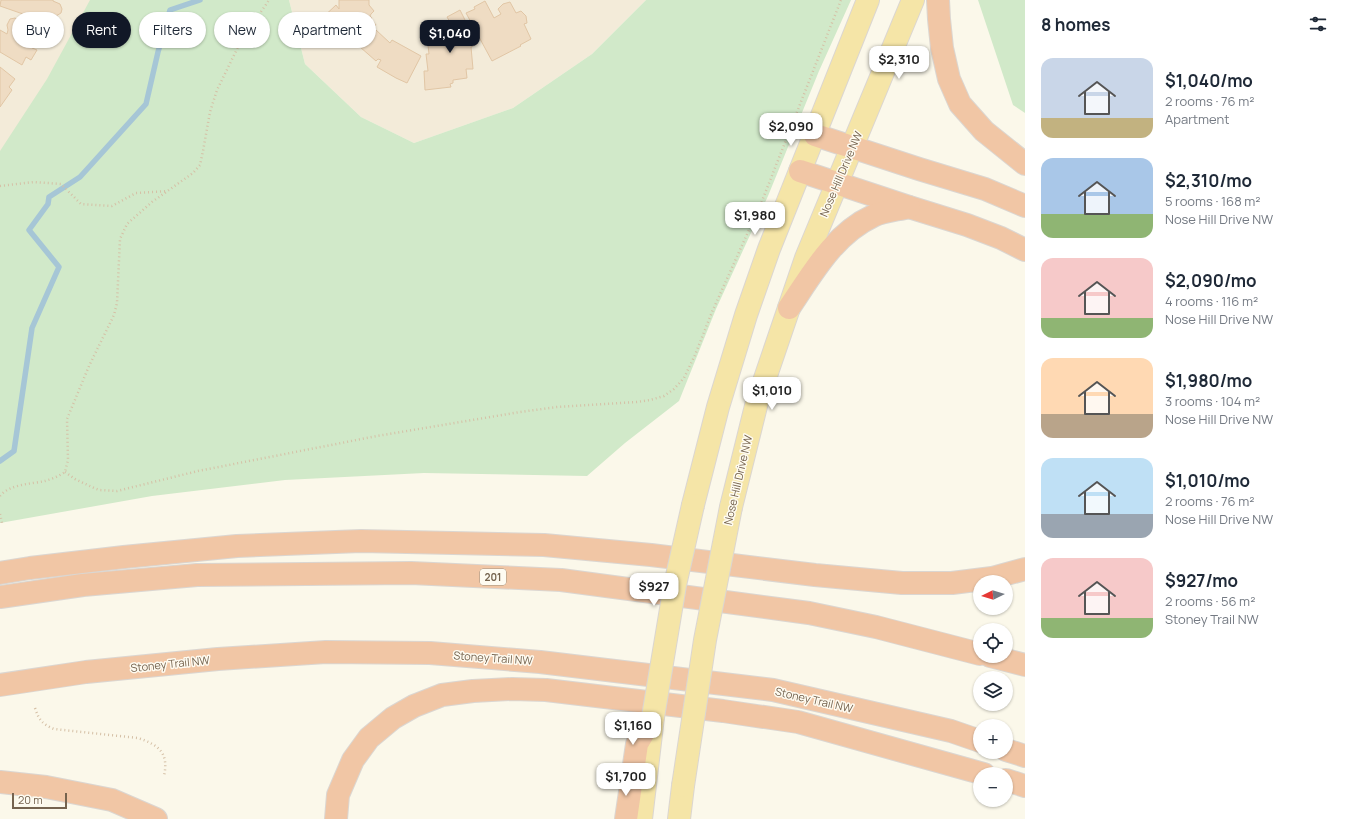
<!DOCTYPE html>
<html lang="en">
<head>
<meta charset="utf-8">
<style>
  body { margin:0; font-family:Manrope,sans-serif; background:#f6f6f7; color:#1f2937; height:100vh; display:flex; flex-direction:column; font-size:15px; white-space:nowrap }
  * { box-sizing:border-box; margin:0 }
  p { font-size:13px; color:#747a83 }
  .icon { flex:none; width:22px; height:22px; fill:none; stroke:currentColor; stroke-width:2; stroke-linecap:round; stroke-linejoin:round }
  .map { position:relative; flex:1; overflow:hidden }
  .sheet { display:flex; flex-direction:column; background:#fff; width:320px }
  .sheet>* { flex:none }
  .banner { position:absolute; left:12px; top:12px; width:380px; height:36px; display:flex; gap:8px }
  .needle { width:26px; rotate:265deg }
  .tools { position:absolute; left:973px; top:575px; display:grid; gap:8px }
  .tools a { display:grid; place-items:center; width:40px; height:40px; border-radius:50%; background:#fff; box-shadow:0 1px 3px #0004; font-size:20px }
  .scale { position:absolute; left:12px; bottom:10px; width:55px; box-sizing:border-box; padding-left:4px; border:2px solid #75634e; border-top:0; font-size:11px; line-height:14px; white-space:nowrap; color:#75634e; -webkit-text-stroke:3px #fefbf1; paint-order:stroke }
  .price { position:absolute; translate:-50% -34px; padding:0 9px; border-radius:8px; background:#fff; color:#222; font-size:13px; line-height:26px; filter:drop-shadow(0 1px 2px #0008) }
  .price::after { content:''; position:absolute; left:50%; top:24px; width:12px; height:9px; margin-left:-6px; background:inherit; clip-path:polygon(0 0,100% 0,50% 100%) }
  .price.on { background:#111827; color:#fff }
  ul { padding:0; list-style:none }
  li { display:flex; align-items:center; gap:12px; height:100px; padding:0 16px }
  li span { display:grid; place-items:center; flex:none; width:112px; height:80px; border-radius:12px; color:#555 }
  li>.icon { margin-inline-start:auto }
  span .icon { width:48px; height:48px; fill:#fffc; stroke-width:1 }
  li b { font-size:17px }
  h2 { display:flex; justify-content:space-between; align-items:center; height:48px; padding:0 16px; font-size:17px }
  .chip { padding:0 14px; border-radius:18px; background:#fff; box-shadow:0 1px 3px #0004; font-size:14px; line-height:36px }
  .chip.on { background:#111827; color:#fff }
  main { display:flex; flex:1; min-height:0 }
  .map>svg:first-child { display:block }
  .residential { fill:#f3ebd9 }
  .green { fill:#d1e9c9 }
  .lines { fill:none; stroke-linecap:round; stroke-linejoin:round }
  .stream { stroke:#a6c6d6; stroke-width:5.5 }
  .building { fill:#efdcc3; stroke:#e1c6a5 }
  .major-casing { stroke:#dbd6d1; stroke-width:24 }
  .highway-casing { stroke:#dbd6d1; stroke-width:24 }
  .path { stroke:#d5c0a6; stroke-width:2.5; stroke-dasharray:1 3; stroke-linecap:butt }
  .major { stroke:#f5e5a7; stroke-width:22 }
  .highway { stroke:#f1c6a5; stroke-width:22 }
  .major-bridge-casing { stroke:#dbd6d1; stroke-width:24; stroke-linecap:butt }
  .major-bridge { stroke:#f5e5a7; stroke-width:22 }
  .labels { text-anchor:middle; stroke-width:3; stroke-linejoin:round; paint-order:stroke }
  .shield { fill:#fefbf1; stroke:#9e917f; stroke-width:1 }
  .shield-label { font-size:10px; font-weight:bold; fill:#75634e }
  .street-label { font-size:11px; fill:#75634e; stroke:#fefbf1 }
</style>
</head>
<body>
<main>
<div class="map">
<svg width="1025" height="819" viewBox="0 0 1025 819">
  <rect width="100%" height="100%" fill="#fbf8ea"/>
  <g class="residential">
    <polygon points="0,0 286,0 0,167"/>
    <polygon points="289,0 646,0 592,54 513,108 414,143 361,117 305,64"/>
  </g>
  <g class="green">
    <polygon points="90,0 289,0 305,64 361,117 414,143 513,108 592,54 646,0 851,0 819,71 768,196 716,309 679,401 625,443 587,476 424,473 285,480 152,496 0,523 0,151 47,79"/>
    <polygon points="978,0 1025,0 1025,113 1013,105"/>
  </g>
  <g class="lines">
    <polyline class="stream" points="0,461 14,451 32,328 59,267 29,230 48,204 49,197 80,177 146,104 158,52 170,10 200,0"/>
  </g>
  <g class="building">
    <polygon points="1,0 53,0 53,1 60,4 62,9 61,13 56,16 49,14 46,22 0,6"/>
    <polygon points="339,0 369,0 369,5 374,11 371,14 370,16 372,18 371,19 376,25 364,37 362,35 350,46 337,32 329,39 320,29 320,20 336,5 339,9"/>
    <polygon points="485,1 494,18 501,14 498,9 503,4 510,2 516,13 521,11 526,16 527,23 524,24 531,39 520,45 521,46 492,61 466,13 475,9 474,7"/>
    <polygon points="460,10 477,44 471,47 473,69 466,69 467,78 453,80 453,83 450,84 451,87 425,90 424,71 428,71 426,54 429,54 427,37 445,36 440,27 450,22 447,17"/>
    <polygon points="15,18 36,29 32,38 36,40 32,48 37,50 31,60 26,57 22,65 0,52 0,30 7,34 8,30 7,25 10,19"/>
    <polygon points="376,30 390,43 392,40 421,56 407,83 396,78 377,67 381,60 378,59 376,61 360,47"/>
    <polygon points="0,67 15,79 9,87 12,90 0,107"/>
  </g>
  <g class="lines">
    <defs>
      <g id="major">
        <polyline points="693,505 718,407 746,315 769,249 868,0"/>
        <polyline points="731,507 757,402 806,258 913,0"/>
        <polyline points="641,819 653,717"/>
        <polyline points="679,819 683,786"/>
      </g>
      <g id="highway">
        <polyline points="938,0 939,19 942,48 949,79 960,104 984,131 1025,164"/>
        <polyline points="815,135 919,169 985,189 1025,206"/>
        <polyline points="800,171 909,207 967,225 1001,238 1025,250"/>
        <path d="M789,308C812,274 834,234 873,216C883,211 897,210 909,207"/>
        <polyline points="0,573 30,568 124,557 237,546 361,541 544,545 651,555 815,575 902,583 952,583 992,578 1025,569"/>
        <polyline points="0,597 83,585 197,575 411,573 561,580 809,613 876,627 980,654"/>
        <polyline points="990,656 1025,665"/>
        <polyline points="0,685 86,672 218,659 326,652 430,653 540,662 773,690 951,731 980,741"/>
        <polyline points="1006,750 1025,756"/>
        <polyline points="1006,780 1025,786"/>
        <polyline points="0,782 46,787 112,800 156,819"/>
        <polyline points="336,819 338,795 353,760 369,738 393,718 414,706 442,695 473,691 512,689 546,690 723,711 798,722 984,774"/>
        <polyline points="626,819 637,744 653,717"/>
      </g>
    </defs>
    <use href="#major" class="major-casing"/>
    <use href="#highway" class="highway-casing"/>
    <g class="path">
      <polyline points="0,186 34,182 61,184 81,204 112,206 136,193 168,191"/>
      <polyline points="65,472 75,479 94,488 99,490 117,491 198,471 377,436 520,412 557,407 637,402 650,400 664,396 674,389 684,378 695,355 712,312 762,201 841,0"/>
      <path d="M0,496C10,484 31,484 45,481C52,479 59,476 65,472L68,460L67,419L89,366L114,315L117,303L120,239L127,224L152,202L193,173L200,165L203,151L210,112L217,90L240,43L269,0"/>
      <polyline points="0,514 2,523"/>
      <path d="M35,708C39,720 42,724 54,729L138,738C159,745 169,753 164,776"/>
    </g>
    <use href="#major" class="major"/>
    <use href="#highway" class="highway"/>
    <defs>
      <g id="major-bridge">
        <polyline points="653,717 675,585 693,505"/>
        <polyline points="683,786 705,640 731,507"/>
      </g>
    </defs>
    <use href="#major-bridge" class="major-bridge-casing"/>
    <use href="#major-bridge" class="major-bridge"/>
  </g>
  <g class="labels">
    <rect class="shield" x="480" y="569" width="26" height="16" rx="3"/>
    <g class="shield-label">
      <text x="493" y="581">201</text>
    </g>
    <g class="street-label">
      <text transform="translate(841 174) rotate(-67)" y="4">Nose Hill Drive NW</text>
      <text transform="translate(738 480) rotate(-77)" y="4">Nose Hill Drive NW</text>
      <text transform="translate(493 658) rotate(4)" y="4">Stoney Trail NW</text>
      <text transform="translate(170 664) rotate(-6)" y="4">Stoney Trail NW</text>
      <text transform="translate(814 700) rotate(13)" y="4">Stoney Trail NW</text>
    </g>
  </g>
</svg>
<div class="tools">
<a><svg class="needle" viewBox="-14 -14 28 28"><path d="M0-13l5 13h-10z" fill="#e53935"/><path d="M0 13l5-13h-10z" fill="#747a83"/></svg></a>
<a><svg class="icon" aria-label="locate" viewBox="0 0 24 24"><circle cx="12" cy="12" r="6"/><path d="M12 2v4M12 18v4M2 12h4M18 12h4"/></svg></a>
<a><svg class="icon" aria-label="layers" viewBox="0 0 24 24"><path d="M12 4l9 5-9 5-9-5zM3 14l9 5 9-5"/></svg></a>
<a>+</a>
<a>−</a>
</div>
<div class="scale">20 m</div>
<b class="price on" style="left:450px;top:54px">$1,040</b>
<b class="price" style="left:899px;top:80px">$2,310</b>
<b class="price" style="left:791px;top:147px">$2,090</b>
<b class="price" style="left:755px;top:236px">$1,980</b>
<b class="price" style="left:772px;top:411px">$1,010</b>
<b class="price" style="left:654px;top:607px">$927</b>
<b class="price" style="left:633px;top:746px">$1,160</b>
<b class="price" style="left:626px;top:797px">$1,700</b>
<div class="banner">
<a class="chip">Buy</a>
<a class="chip on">Rent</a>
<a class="chip">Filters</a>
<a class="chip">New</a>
<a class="chip">Apartment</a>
</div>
</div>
<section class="sheet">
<h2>8 homes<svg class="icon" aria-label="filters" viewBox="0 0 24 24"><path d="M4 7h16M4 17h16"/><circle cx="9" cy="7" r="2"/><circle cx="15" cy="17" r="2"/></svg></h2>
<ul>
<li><span style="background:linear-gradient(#c9d6e8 75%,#c2b280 0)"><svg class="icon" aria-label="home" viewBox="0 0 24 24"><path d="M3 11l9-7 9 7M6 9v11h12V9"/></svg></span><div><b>$1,040/mo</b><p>2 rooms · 76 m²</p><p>Apartment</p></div></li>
<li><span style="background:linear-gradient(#a9c7e8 70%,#8fb573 0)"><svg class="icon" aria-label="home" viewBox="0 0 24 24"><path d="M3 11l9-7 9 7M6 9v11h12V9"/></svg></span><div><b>$2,310/mo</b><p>5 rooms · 168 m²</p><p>Nose Hill Drive NW</p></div></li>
<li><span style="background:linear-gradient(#f6c9c9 75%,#8fb573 0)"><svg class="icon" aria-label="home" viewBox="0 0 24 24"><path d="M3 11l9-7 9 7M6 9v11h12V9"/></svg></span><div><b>$2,090/mo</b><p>4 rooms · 116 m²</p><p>Nose Hill Drive NW</p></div></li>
<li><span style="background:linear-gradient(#ffd9b3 70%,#b9a48a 0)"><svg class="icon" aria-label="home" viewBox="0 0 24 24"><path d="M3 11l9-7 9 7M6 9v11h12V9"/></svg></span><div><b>$1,980/mo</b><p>3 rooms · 104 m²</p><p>Nose Hill Drive NW</p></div></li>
<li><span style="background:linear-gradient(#bfe0f5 70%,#9aa5b1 0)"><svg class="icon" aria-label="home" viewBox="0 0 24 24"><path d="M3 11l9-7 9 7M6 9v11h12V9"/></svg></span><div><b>$1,010/mo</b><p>2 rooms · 76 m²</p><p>Nose Hill Drive NW</p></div></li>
<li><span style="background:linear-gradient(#f6c9c9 75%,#8fb573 0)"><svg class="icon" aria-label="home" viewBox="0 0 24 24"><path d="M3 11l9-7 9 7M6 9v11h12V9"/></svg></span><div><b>$927/mo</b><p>2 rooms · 56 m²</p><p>Stoney Trail NW</p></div></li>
</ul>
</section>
</main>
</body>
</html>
